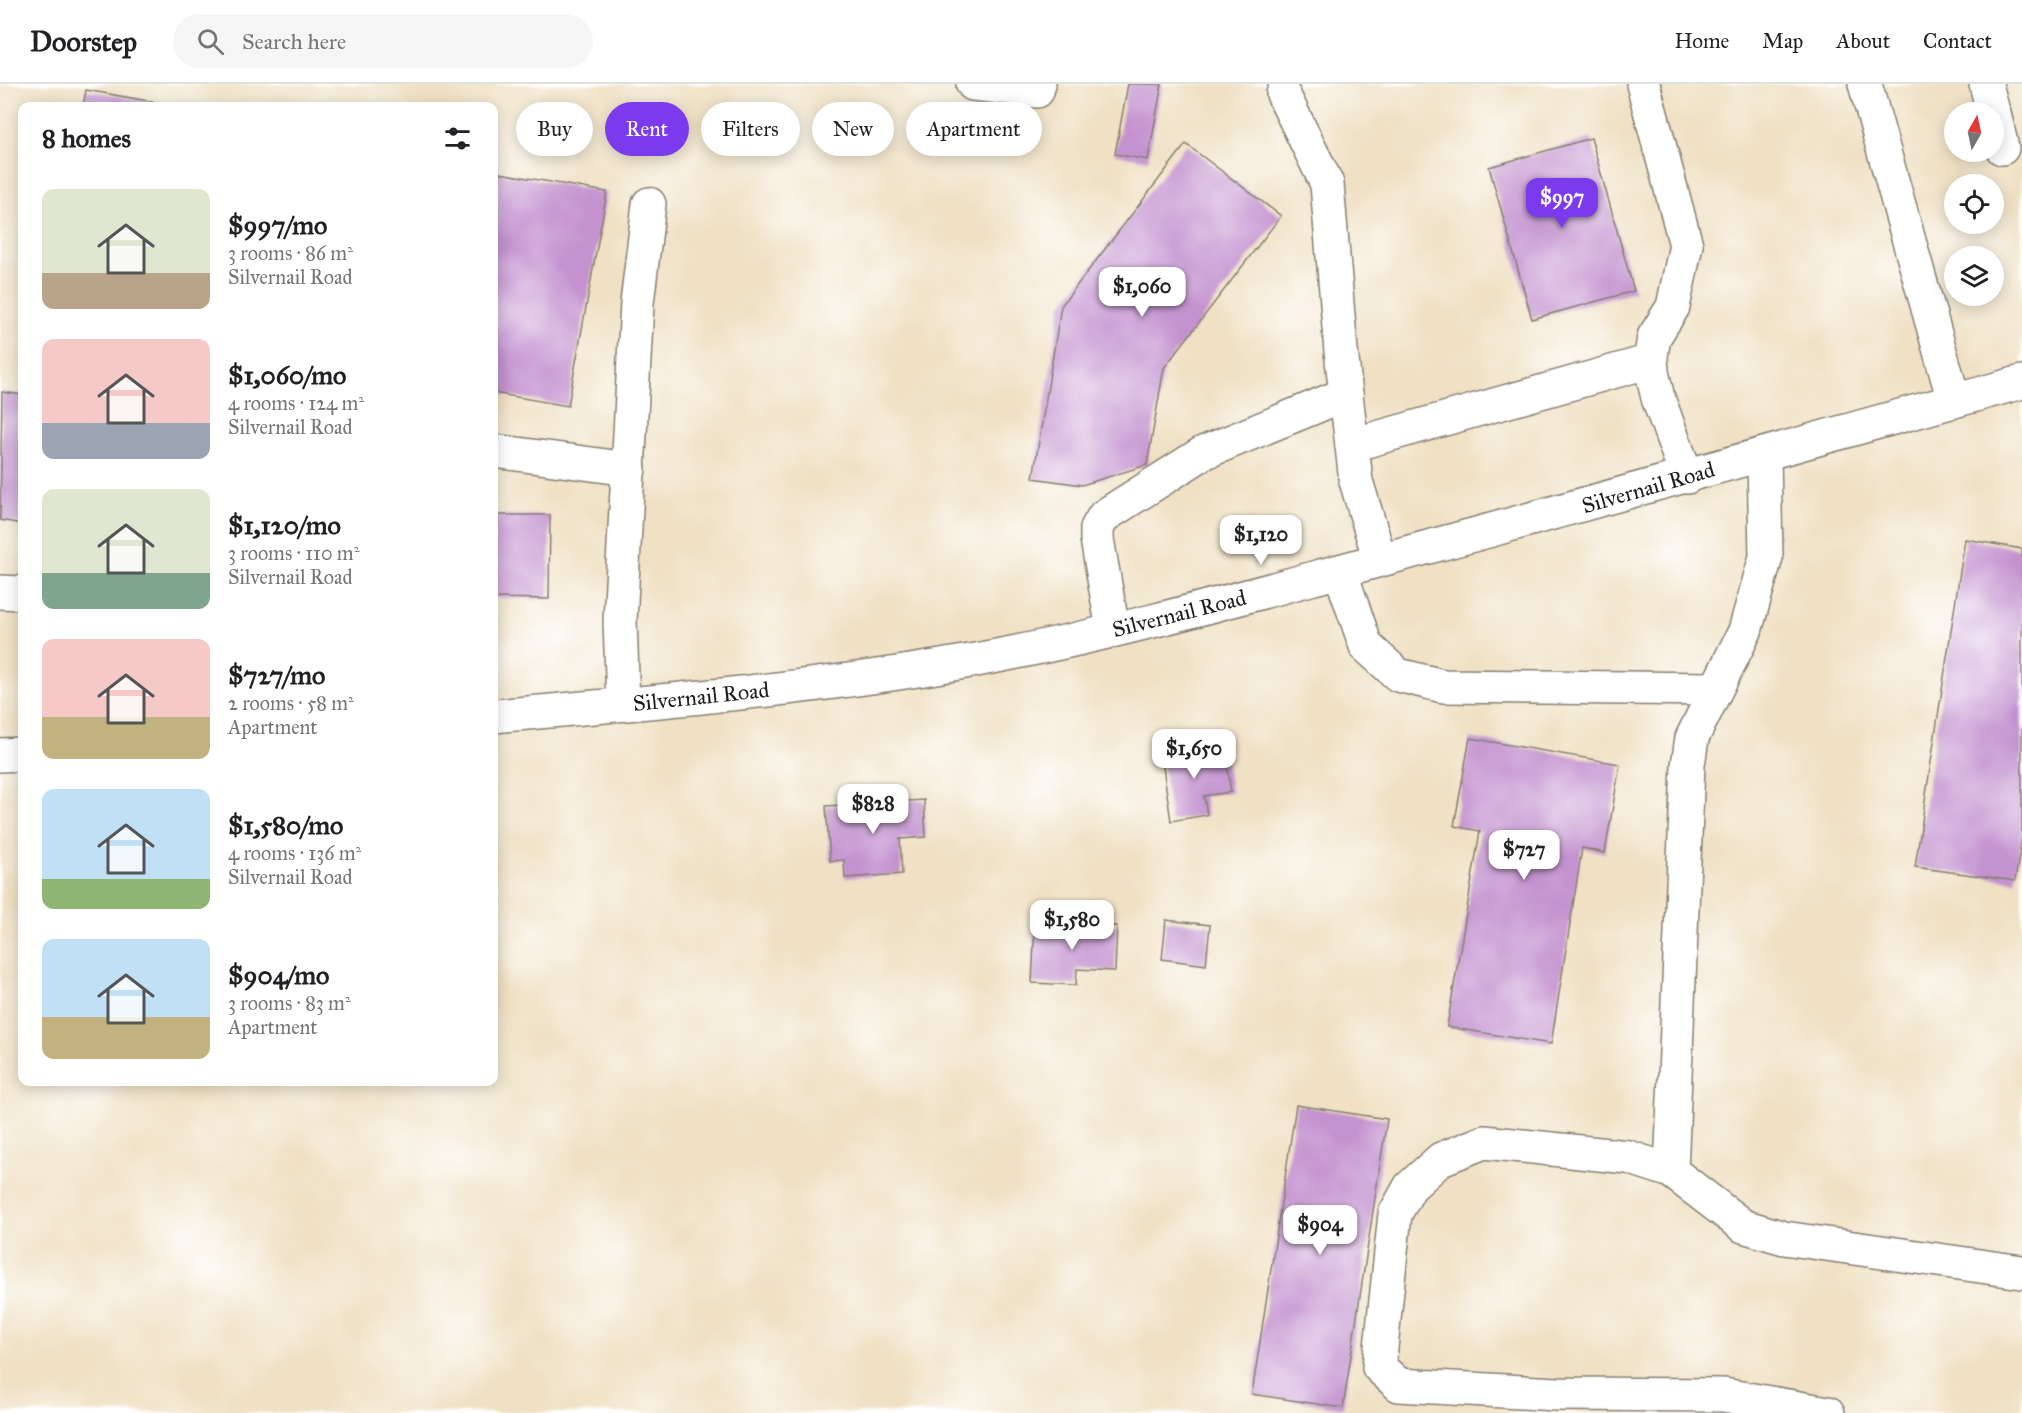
<!DOCTYPE html>
<html lang="en">
<head>
<meta charset="utf-8">
<style>
  body { margin:0; font-family:"IM FELL Great Primer",serif; background:#f6f6f6; color:#202124; height:100vh; display:flex; flex-direction:column; font-size:22px; white-space:nowrap }
  * { box-sizing:border-box; margin:0 }
  p { font-size:20px; color:#757577 }
  .icon { flex:none; width:33px; height:33px; fill:none; stroke:currentColor; stroke-width:2; stroke-linecap:round; stroke-linejoin:round }
  .map { position:relative; flex:1; overflow:hidden }
  .drawer { position:absolute; left:18px; top:18px; width:480px; height:984px; display:flex; flex-direction:column; background:#fff; border-radius:12px; box-shadow:0 3px 15px #0003 }
  .drawer>* { flex:none }
  .guide { position:absolute; left:516px; top:18px; width:570px; height:54px; display:flex; gap:12px }
  .needle { width:39px; rotate:9deg }
  .fabs { position:absolute; left:1944px; top:18px; display:grid; gap:12px }
  .fabs a { display:grid; place-items:center; width:60px; height:60px; border-radius:50%; background:#fff; box-shadow:0 3px 15px #0003; font-size:30px }
  .price { position:absolute; translate:-50% -51px; padding:0 14px; border-radius:12px; background:#fff; color:#222; font-size:20px; line-height:39px; filter:drop-shadow(0 2px 3px #0008) }
  .price::after { content:''; position:absolute; left:50%; top:36px; width:18px; height:14px; margin-left:-9px; background:inherit; clip-path:polygon(0 0,100% 0,50% 100%) }
  .price.active { background:#7c3aed; color:#fff }
  ul { padding:0; list-style:none }
  li { display:flex; align-items:center; gap:18px; height:150px; padding:0 24px }
  li span { display:grid; place-items:center; flex:none; width:168px; height:120px; border-radius:12px; color:#555 }
  li>.icon { margin-inline-start:auto }
  span .icon { width:72px; height:72px; fill:#fffc; stroke-width:1 }
  li b { font-size:26px }
  h2 { display:flex; justify-content:space-between; align-items:center; height:72px; padding:0 24px; font-size:26px }
  .pill { padding:0 21px; border-radius:27px; background:#fff; box-shadow:0 3px 15px #0003; font-size:21px; line-height:54px }
  .pill.active { background:#7c3aed; color:#fff }
  header { display:flex; align-items:center; gap:36px; box-sizing:border-box; height:84px; padding:0 30px; background:#fff; border-bottom:2px solid #e0e0e0 }
  header strong { font-size:28px }
  nav { display:flex; gap:33px; margin-inline-start:auto; font-size:21px }
  .search { width:420px; height:54px; background:#f6f6f6; display:flex; align-items:center; gap:15px; box-sizing:border-box; padding:0 21px; border-radius:33px; color:#757577; font-size:22px }
  .map>svg:first-child { display:block }
  .building { fill:#c392cf }
  .lines { fill:none; stroke-linecap:round; stroke-linejoin:round }
  .minor-casing { stroke:#867e70; stroke-width:36 }
  .minor { stroke:#fff; stroke-width:33 }
  .labels { text-anchor:middle; stroke-width:4.5; stroke-linejoin:round; paint-order:stroke }
  .street-label { font-size:22px; fill:#1c1c1c; stroke:#fff }
</style>
</head>
<body>
<header>
<strong>Doorstep</strong>
<div class="search"><svg class="icon" aria-label="search" viewBox="0 0 24 24"><circle cx="10" cy="10" r="6"/><path d="M15 15l6 6"/></svg>Search here</div>
<nav><a>Home</a><a>Map</a><a>About</a><a>Contact</a></nav>
</header>
<div class="map">
<svg width="2022" height="1329" viewBox="0 0 2022 1329">
  <rect width="100%" height="100%" fill="#fff"/>
  <filter id="ink" filterUnits="userSpaceOnUse"><feTurbulence type="fractalNoise" baseFrequency=".0167" numOctaves="2"/><feDisplacementMap in="SourceGraphic" scale="12" xChannelSelector="R" yChannelSelector="G"/><feConvolveMatrix kernelMatrix="1 2 1 2 8 2 1 2 1" color-interpolation-filters="sRGB"/></filter>
  <filter id="wash" filterUnits="userSpaceOnUse"><feTurbulence type="fractalNoise" baseFrequency=".008" numOctaves="4" result="noise"/><feDisplacementMap in="SourceGraphic" scale="24" xChannelSelector="R" yChannelSelector="G"/><feGaussianBlur stdDeviation="1.35" result="paint"/><feColorMatrix in="noise" values="0 0 0 0 0 0 0 0 0 0 0 0 0 0 0 0 0 1.4 0 .05"/><feComposite in="paint" operator="in"/></filter>
  <g filter="url(#wash)">
    <rect width="100%" height="100%" fill="#f0e1c4"/>
    <g id="blocks">
      <g class="building">
        <polygon points="1128,0 1162,0 1148,76 1115,70"/>
        <polygon points="86,6 171,21 171,22 83,22"/>
        <polygon points="1591,54 1634,207 1532,235 1489,83"/>
        <polygon points="1186,60 1281,132 1164,284 1147,381 1082,401 1033,394 1061,222"/>
        <polygon points="494,88 607,108 568,322 494,309"/>
        <polygon points="2,308 22,311 22,440 0,436"/>
        <polygon points="494,431 550,431 549,515 494,514"/>
        <polygon points="1965,455 2022,465 2022,752 2015,797 1915,783"/>
        <polygon points="1470,654 1620,680 1605,769 1582,764 1551,960 1447,943 1480,747 1454,742"/>
        <polygon points="1224,661 1231,708 1204,712 1207,731 1171,737 1161,670"/>
        <polygon points="924,716 926,753 900,755 902,790 845,794 844,776 830,777 826,722"/>
        <polygon points="1166,836 1210,841 1206,881 1162,875"/>
        <polygon points="1035,838 1117,842 1115,887 1077,885 1076,901 1032,899"/>
        <polygon points="1296,1021 1387,1035 1343,1324 1252,1310"/>
      </g>
    </g>
  </g>
  <g filter="url(#ink)">
    <use href="#blocks" fill-opacity="0" stroke="#867e70" stroke-width="1.5"/>
    <g class="lines">
      <defs>
        <g id="minor">
          <polyline points="973,0 1037,7 1039,0"/>
          <polyline points="1643,0 1686,161 1673,223 1654,253 1651,272 1652,288 1658,314 1687,393"/>
          <polyline points="1865,0 1954,317"/>
          <polyline points="1986,0 1993,28"/>
          <polyline points="1283,10 1327,100 1341,267 1356,397 1380,476"/>
          <polyline points="1994,29 2002,64"/>
          <polyline points="1352,361 1651,277"/>
          <polyline points="494,367 629,385"/>
          <polyline points="1340,487 1366,562 1398,591 1443,602 1714,605"/>
          <polyline points="0,508 22,509"/>
          <polyline points="1113,546 1097,455 1097,444 1104,432 1203,369 1346,310"/>
          <polyline points="623,620 620,537 637,219 649,120"/>
          <path d="M494,632C663,617 834,604 1002,571C1131,546 1257,509 1384,475C1597,418 1809,358 2022,298"/>
          <polyline points="0,671 22,670"/>
          <polyline points="1671,1087 1688,681 1692,654 1745,547 1766,473 1764,371"/>
          <polyline points="1828,1329 1724,1311 1557,1310 1399,1301 1379,1283 1395,1130 1410,1103 1441,1075 1484,1058 1628,1073 1671,1087 1743,1142 1784,1154 2022,1188"/>
        </g>
      </defs>
      <use href="#minor" class="minor-casing"/>
      <use href="#minor" class="minor"/>
    </g>
  </g>
  <g class="labels">
    <g class="street-label">
      <text transform="translate(1648 403) rotate(-16)" y="8">Silvernail Road</text>
      <text transform="translate(1179 529) rotate(-14)" y="8">Silvernail Road</text>
      <text transform="translate(701 612) rotate(-6)" y="8">Silvernail Road</text>
    </g>
  </g>
</svg>
<div class="fabs">
<a><svg class="needle" viewBox="-14 -14 28 28"><path d="M0-13l5 13h-10z" fill="#e53935"/><path d="M0 13l5-13h-10z" fill="#757577"/></svg></a>
<a><svg class="icon" aria-label="locate" viewBox="0 0 24 24"><circle cx="12" cy="12" r="6"/><path d="M12 2v4M12 18v4M2 12h4M18 12h4"/></svg></a>
<a><svg class="icon" aria-label="layers" viewBox="0 0 24 24"><path d="M12 4l9 5-9 5-9-5zM3 14l9 5 9-5"/></svg></a>
</div>
<b class="price active" style="left:1562px;top:145px">$997</b>
<b class="price" style="left:1142px;top:234px">$1,060</b>
<b class="price" style="left:1261px;top:482px">$1,120</b>
<b class="price" style="left:1194px;top:696px">$1,650</b>
<b class="price" style="left:873px;top:751px">$828</b>
<b class="price" style="left:1524px;top:797px">$727</b>
<b class="price" style="left:1072px;top:867px">$1,580</b>
<b class="price" style="left:1320px;top:1172px">$904</b>
<div class="guide">
<a class="pill">Buy</a>
<a class="pill active">Rent</a>
<a class="pill">Filters</a>
<a class="pill">New</a>
<a class="pill">Apartment</a>
</div>
<section class="drawer">
<h2>8 homes<svg class="icon" aria-label="filters" viewBox="0 0 24 24"><path d="M4 7h16M4 17h16"/><circle cx="9" cy="7" r="2"/><circle cx="15" cy="17" r="2"/></svg></h2>
<ul>
<li><span style="background:linear-gradient(#dfe7d0 70%,#b9a48a 0)"><svg class="icon" aria-label="home" viewBox="0 0 24 24"><path d="M3 11l9-7 9 7M6 9v11h12V9"/></svg></span><div><b>$997/mo</b><p>3 rooms · 86 m²</p><p>Silvernail Road</p></div></li>
<li><span style="background:linear-gradient(#f6c9c9 70%,#9aa5b1 0)"><svg class="icon" aria-label="home" viewBox="0 0 24 24"><path d="M3 11l9-7 9 7M6 9v11h12V9"/></svg></span><div><b>$1,060/mo</b><p>4 rooms · 124 m²</p><p>Silvernail Road</p></div></li>
<li><span style="background:linear-gradient(#dfe7d0 70%,#7fa58c 0)"><svg class="icon" aria-label="home" viewBox="0 0 24 24"><path d="M3 11l9-7 9 7M6 9v11h12V9"/></svg></span><div><b>$1,120/mo</b><p>3 rooms · 110 m²</p><p>Silvernail Road</p></div></li>
<li><span style="background:linear-gradient(#f6c9c9 65%,#c2b280 0)"><svg class="icon" aria-label="home" viewBox="0 0 24 24"><path d="M3 11l9-7 9 7M6 9v11h12V9"/></svg></span><div><b>$727/mo</b><p>2 rooms · 58 m²</p><p>Apartment</p></div></li>
<li><span style="background:linear-gradient(#bfe0f5 75%,#8fb573 0)"><svg class="icon" aria-label="home" viewBox="0 0 24 24"><path d="M3 11l9-7 9 7M6 9v11h12V9"/></svg></span><div><b>$1,580/mo</b><p>4 rooms · 136 m²</p><p>Silvernail Road</p></div></li>
<li><span style="background:linear-gradient(#bfe0f5 65%,#c2b280 0)"><svg class="icon" aria-label="home" viewBox="0 0 24 24"><path d="M3 11l9-7 9 7M6 9v11h12V9"/></svg></span><div><b>$904/mo</b><p>3 rooms · 83 m²</p><p>Apartment</p></div></li>
</ul>
</section>
</div>
</body>
</html>
